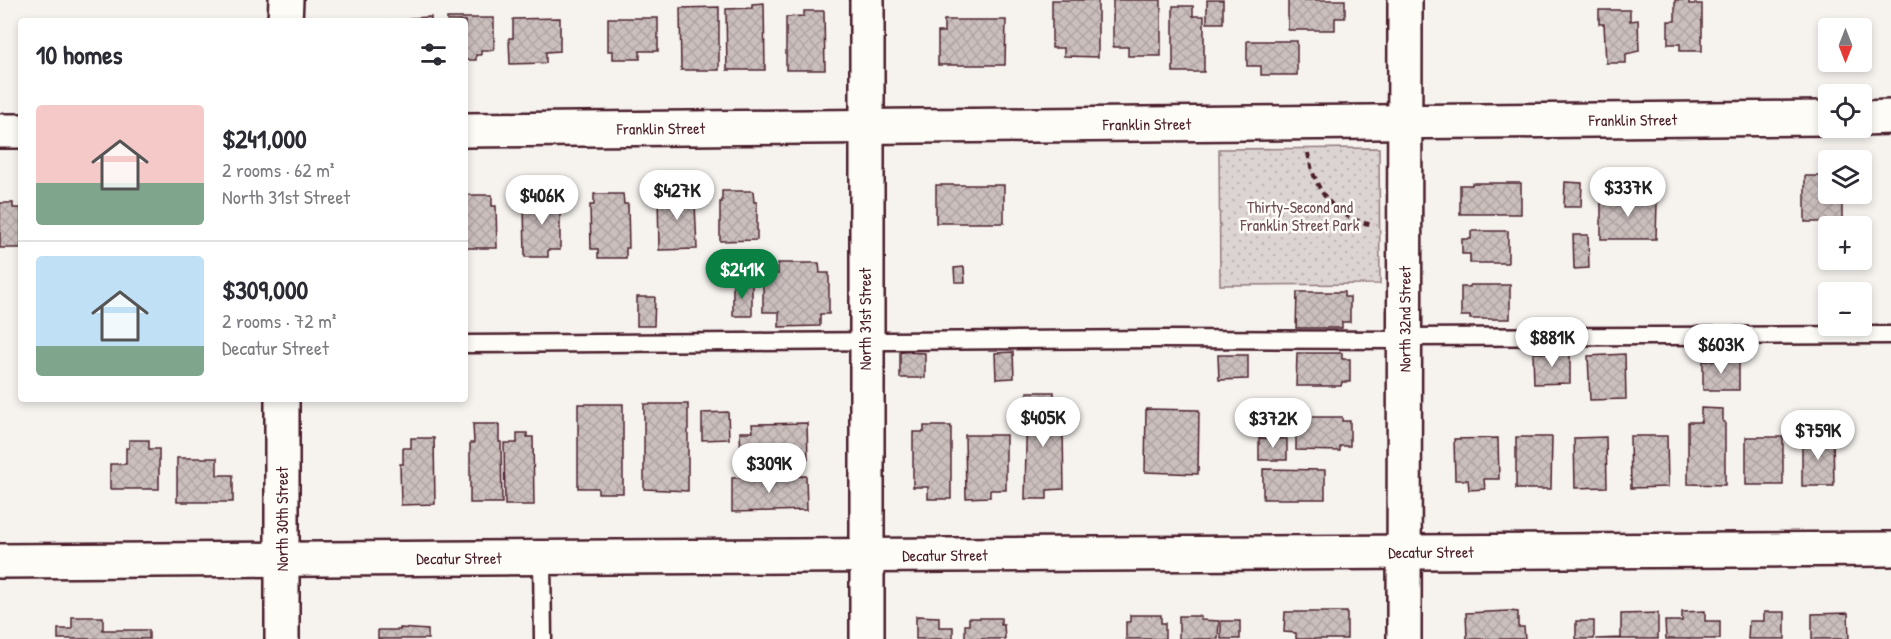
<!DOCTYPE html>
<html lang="en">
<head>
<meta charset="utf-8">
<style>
  body { margin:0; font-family:"Patrick Hand",sans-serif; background:#f2f2f3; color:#2b2b33; height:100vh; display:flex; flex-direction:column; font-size:22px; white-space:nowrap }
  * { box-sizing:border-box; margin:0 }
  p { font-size:20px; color:#7c7c81 }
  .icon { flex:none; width:33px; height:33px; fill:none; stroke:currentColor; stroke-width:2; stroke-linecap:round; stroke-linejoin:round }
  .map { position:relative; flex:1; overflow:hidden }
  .details { position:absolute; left:18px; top:18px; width:450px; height:384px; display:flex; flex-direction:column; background:#fff; border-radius:6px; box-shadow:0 3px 9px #0003 }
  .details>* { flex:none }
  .needle { width:39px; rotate:180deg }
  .controls { position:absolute; left:1818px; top:18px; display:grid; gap:12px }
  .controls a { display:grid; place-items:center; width:54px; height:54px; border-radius:6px; background:#fff; box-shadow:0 3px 9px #0003; font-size:30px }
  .price { position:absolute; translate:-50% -51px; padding:0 14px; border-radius:21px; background:#fff; color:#222; font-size:20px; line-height:39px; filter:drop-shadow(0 2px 3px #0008) }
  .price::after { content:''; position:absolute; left:50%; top:36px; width:18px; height:14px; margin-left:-9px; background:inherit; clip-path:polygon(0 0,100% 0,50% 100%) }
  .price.selected { background:#0b8043; color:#fff }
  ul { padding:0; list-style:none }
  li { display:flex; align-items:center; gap:18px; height:150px; padding:0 18px }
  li+li { border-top:2px solid #e1e1e2 }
  li span { display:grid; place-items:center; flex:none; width:168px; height:120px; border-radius:6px; color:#555 }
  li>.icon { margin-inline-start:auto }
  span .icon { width:72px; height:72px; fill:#fffc; stroke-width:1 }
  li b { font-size:26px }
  h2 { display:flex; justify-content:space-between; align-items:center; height:72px; padding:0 18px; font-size:26px }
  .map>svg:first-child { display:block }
  .green { fill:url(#green-dots); stroke:#937a7e; stroke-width:1.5 }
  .building { fill:url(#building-cross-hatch); stroke:#4a1f2b; stroke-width:1.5 }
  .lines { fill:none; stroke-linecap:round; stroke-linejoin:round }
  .service-casing { stroke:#4a1f2b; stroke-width:21 }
  .minor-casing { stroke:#4a1f2b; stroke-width:38 }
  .secondary-casing { stroke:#4a1f2b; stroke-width:38 }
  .path { stroke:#4a1f2b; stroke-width:4; stroke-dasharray:6 4.5; stroke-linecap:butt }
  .service { stroke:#fdfcf7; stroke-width:16 }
  .minor { stroke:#fdfcf7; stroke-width:33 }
  .secondary { stroke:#fdfcf7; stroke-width:33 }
  .labels { text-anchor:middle; stroke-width:5; stroke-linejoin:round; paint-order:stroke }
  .street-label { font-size:16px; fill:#4a1f2b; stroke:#fdfcf7 }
  .park-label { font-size:16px; fill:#6e4c55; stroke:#fdfcf7 }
</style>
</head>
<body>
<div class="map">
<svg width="1891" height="639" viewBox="0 0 1891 639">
  <defs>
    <pattern id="green-dots" width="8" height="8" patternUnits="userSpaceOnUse" patternTransform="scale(1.5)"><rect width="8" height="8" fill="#dcd4d2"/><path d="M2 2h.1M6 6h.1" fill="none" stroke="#beb6b4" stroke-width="1.8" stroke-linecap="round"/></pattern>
    <pattern id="building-cross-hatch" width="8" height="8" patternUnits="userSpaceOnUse" patternTransform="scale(1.5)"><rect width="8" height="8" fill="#cbbfbe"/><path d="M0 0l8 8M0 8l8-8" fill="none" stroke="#b0a4a3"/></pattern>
  </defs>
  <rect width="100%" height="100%" fill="#f6f3ef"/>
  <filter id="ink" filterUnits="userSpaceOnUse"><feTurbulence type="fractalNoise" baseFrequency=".0167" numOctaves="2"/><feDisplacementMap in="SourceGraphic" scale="12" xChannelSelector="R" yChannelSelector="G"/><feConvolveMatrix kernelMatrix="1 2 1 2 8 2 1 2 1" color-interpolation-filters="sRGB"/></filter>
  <g filter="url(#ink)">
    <polygon class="green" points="1379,148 1380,284 1220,285 1219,149"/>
    <g class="building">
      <polygon points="1052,0 1098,0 1098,57 1064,56 1064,48 1052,48"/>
      <polygon points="1113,0 1161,0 1161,56 1128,56 1128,47 1113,47"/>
      <rect x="1207" y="0" width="16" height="23"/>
      <polygon points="1288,0 1345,0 1345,18 1335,18 1335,30 1288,30"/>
      <polygon points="1675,0 1689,0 1689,4 1702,4 1702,51 1680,51 1680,44 1668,44 1668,21 1675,21"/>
      <polygon points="764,3 765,70 727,70 726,9 752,8 752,4"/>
      <polygon points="1173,6 1193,6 1193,16 1204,16 1204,72 1173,72"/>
      <polygon points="719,7 719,70 681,70 680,8"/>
      <polygon points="1599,10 1630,10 1630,21 1638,20 1639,51 1626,54 1626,63 1606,63 1604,24 1599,24"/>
      <polygon points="804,11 824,11 825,70 786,70 786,17 804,16"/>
      <polygon points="431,17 431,21 375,21 410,20 410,18"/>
      <polygon points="447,18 494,18 494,50 481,50 481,55 476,55 476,60 465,60 465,21 447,21"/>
      <polygon points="560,18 560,51 546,52 546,63 510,64 509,38 513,38 513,19"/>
      <polygon points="608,18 658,18 658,51 640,51 640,59 613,59 613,51 608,51"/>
      <polygon points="944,20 1006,20 1005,65 938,65 938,32 944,32"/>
      <polygon points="1247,41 1297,41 1297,75 1261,75 1261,66 1247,66"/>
      <polygon points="1805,176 1828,176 1828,194 1842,194 1842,222 1805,222"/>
      <polygon points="1565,182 1582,183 1581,207 1564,207"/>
      <polygon points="1472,183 1521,183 1521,214 1460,214 1460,185 1472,185"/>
      <rect x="936" y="185" width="68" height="38"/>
      <polygon points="692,191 692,203 695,203 697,249 659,250 658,192"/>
      <polygon points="722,191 753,191 754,202 757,202 757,240 720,241 720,202 722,202"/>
      <polygon points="1609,193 1633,193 1633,202 1657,202 1656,239 1601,239 1601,202 1609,202"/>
      <polygon points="531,194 554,194 554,203 560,203 560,250 548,250 548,257 525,257 524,203 531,203"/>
      <polygon points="594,194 623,194 624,204 628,204 629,248 626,248 626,258 598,258 598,249 591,249 590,205 594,205"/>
      <polygon points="465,195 492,195 492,206 496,206 497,248 465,248"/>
      <polygon points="0,203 13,203 13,208 21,208 21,248 0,248"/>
      <polygon points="1471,231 1508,231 1508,263 1470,263 1470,254 1462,254 1462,239 1471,239"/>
      <polygon points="1573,235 1588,235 1589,268 1574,269"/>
      <polygon points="778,263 819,263 820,273 829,273 829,314 820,314 820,326 779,327 779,312 763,312 763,274 778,274"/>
      <polygon points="964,267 965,282 955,282 954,268"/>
      <rect x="733" y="284" width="19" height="32"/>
      <polygon points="1470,285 1510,285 1510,319 1470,319 1470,316 1461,316 1461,287 1470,287"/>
      <polygon points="1297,292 1344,292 1344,297 1350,297 1350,322 1342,322 1342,328 1296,328"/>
      <polygon points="637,297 655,297 654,326 637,326"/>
      <polygon points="900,352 925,353 925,378 900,378"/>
      <polygon points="1013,352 1014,378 996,379 995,353"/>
      <polygon points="1297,353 1342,353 1342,359 1350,359 1350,382 1342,382 1341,386 1296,386"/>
      <polygon points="1533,353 1570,353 1570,383 1534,384"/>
      <polygon points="1625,354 1626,399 1590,400 1588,356"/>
      <polygon points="1218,355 1248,355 1248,379 1219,380"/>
      <rect x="1703" y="361" width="36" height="29"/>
      <polygon points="1027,392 1054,392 1054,433 1063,432 1064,489 1047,490 1047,499 1025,499"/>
      <polygon points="578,404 623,404 623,493 598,493 598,488 578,488"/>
      <polygon points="644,404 688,404 688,491 644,489"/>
      <polygon points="1701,408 1723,409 1723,422 1725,422 1725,485 1688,484 1688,422 1701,422"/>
      <polygon points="1146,409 1199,410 1198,474 1145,472"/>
      <polygon points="728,412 729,439 702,440 702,413"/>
      <polygon points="1296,417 1342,417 1342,421 1350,421 1350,446 1340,446 1340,451 1296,450"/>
      <polygon points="807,423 808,459 741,461 740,432 753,432 752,424"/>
      <polygon points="473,424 499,424 499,442 501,442 502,503 470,503 470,443 474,443"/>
      <polygon points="924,426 951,426 951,499 928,499 928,487 913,487 913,432 924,432"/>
      <polygon points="517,433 527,433 527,437 533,437 534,505 505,505 504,443 517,443"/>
      <polygon points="965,435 1006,435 1006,490 990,490 990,497 966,498"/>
      <polygon points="1630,436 1667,436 1668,487 1631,488"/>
      <polygon points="1802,436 1833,436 1834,486 1802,486"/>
      <polygon points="1516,437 1552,437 1551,489 1516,489"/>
      <polygon points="1606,437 1607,487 1575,488 1574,438"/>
      <rect x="1746" y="437" width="37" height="48"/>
      <polygon points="411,438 434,438 435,504 401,505 400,464 403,464 403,448 411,448"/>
      <polygon points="1259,438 1287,439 1287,460 1259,460"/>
      <polygon points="1498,438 1499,479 1484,479 1485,489 1469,490 1468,480 1455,480 1454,439"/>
      <polygon points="129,440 149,440 149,449 159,449 159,489 110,489 110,464 126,464 126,448 129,448"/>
      <polygon points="177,458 217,458 217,475 233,475 233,502 177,502"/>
      <polygon points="1263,469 1325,470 1325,499 1263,499"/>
      <polygon points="806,476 807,510 732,512 732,478"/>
      <polygon points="1509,611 1518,612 1518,627 1524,627 1525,639 1467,639 1466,613"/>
      <polygon points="1705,611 1705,621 1720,621 1720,639 1666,639 1665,621 1682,621 1682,612"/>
      <polygon points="1285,612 1347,612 1347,639 1296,639 1296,633 1284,632"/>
      <polygon points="1764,612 1785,612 1785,639 1748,639 1749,621 1764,621"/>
      <polygon points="1658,613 1658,639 1596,639 1621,638 1621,614"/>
      <polygon points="1848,613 1849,639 1812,639 1812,614"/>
      <polygon points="1130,615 1161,615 1161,623 1165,623 1165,639 1126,639 1126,622 1130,622"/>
      <polygon points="916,616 939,617 939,627 953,627 953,639 916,639"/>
      <polygon points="1179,616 1201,616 1201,620 1219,621 1218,639 1179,639"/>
      <polygon points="72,617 103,617 103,630 149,630 149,639 58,639 58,629 72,629"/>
      <polygon points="969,618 1001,618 1001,625 1004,625 1005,639 965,639 965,625 969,625"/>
      <rect x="1221" y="621" width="19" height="18"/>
      <rect x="1576" y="621" width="18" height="18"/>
      <polygon points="400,628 428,630 428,639 378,639 378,630 400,630"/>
    </g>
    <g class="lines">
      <defs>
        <g id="service">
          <polyline points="1404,337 1891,335"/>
          <polyline points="465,344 1159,339 1404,340"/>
          <polyline points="542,558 543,639"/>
        </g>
        <g id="minor">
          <polyline points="1862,118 1891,117"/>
          <path id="s1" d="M465,130L1828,118"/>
          <polyline points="0,131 21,131"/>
          <path id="s2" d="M0,561L1891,549"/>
          <polyline points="867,639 867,0"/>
          <path id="s3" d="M1404,639L1405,0"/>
        </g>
        <g id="secondary">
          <polyline points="285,21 286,0"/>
          <polyline points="282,399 282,639"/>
        </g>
      </defs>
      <use href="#service" class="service-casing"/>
      <use href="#minor" class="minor-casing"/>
      <use href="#secondary" class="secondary-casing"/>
      <path class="path" d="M1308,153C1315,192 1334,218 1374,225"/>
      <use href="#service" class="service"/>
      <use href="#minor" class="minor"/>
      <use href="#secondary" class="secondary"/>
    </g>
  </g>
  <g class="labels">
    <g class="street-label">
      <text dy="6" stroke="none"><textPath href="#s1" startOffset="1168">Franklin Street</textPath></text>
      <text dy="6" stroke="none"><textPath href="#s1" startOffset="682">Franklin Street</textPath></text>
      <text dy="6" stroke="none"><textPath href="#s1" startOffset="196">Franklin Street</textPath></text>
      <text transform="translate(865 319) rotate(-90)" y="6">North 31st Street</text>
      <text dy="6" stroke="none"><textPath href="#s3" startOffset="320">North 32nd Street</textPath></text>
      <text transform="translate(282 519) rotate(-90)" y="6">North 30th Street</text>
      <text dy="6" stroke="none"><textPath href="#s2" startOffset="1431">Decatur Street</textPath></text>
      <text dy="6" stroke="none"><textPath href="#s2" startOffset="945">Decatur Street</textPath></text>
      <text dy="6" stroke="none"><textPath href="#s2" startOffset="459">Decatur Street</textPath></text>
    </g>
    <g class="park-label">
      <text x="1300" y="213">Thirty-Second and<tspan x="1300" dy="18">Franklin Street Park</tspan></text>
    </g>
  </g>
</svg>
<div class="controls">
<a><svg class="needle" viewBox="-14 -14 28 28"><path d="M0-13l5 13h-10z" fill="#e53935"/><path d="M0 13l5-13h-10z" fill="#7c7c81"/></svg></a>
<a><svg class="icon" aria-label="locate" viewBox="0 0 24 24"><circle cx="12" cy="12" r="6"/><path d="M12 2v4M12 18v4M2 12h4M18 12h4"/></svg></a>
<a><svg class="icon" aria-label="layers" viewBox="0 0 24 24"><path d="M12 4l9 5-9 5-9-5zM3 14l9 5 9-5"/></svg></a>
<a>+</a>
<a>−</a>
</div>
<b class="price" style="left:1628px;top:218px">$337K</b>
<b class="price" style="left:677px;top:221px">$427K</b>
<b class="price" style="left:542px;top:226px">$406K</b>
<b class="price selected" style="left:742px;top:300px">$241K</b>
<b class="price" style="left:1552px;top:368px">$881K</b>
<b class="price" style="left:1721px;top:375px">$603K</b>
<b class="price" style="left:1043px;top:448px">$405K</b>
<b class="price" style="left:1273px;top:449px">$372K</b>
<b class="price" style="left:1818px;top:461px">$759K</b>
<b class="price" style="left:769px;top:494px">$309K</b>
<section class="details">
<h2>10 homes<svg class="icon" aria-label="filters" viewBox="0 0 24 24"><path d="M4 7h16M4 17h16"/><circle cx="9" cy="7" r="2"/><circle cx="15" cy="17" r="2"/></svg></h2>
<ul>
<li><span style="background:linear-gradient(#f6c9c9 65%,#7fa58c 0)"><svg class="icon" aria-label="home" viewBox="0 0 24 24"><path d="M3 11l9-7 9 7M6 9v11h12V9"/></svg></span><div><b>$241,000</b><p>2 rooms · 62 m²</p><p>North 31st Street</p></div></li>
<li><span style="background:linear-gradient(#bfe0f5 75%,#7fa58c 0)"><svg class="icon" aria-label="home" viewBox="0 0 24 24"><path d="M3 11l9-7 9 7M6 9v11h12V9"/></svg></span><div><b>$309,000</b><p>2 rooms · 72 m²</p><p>Decatur Street</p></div></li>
</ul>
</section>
</div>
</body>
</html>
